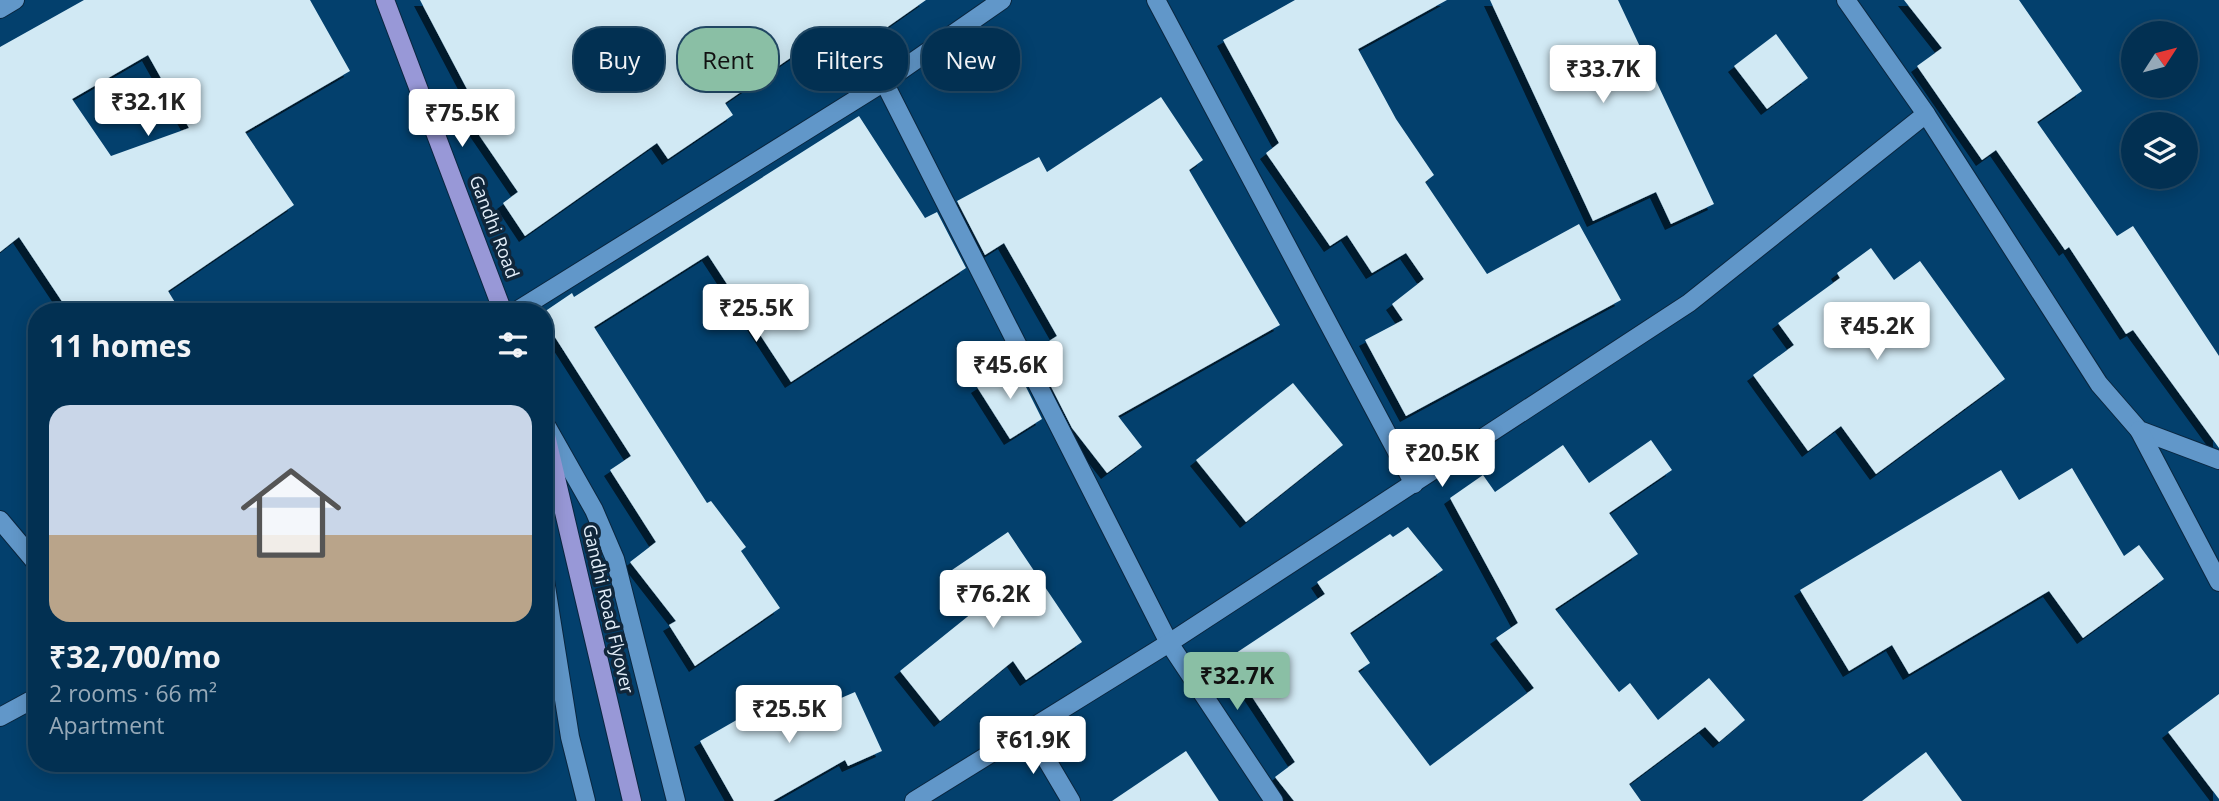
<!DOCTYPE html>
<html lang="en">
<head>
<meta charset="utf-8">
<style>
  body { margin:0; font-family:"Open Sans",sans-serif; background:#103c5c; color:#f1f3f6; height:100vh; display:flex; flex-direction:column; font-size:26px; white-space:nowrap }
  * { box-sizing:border-box; margin:0 }
  p { font-size:23px; color:#96a9b8 }
  .icon { flex:none; width:38px; height:38px; fill:none; stroke:currentColor; stroke-width:2; stroke-linecap:round; stroke-linejoin:round }
  .map { position:relative; flex:1; overflow:hidden }
  .drawer { position:absolute; left:28px; top:303px; width:525px; height:469px; display:flex; flex-direction:column; background:#023052; border-radius:28px; box-shadow:0 4px 18px #0003,0 0 0 2px #234b69 }
  .drawer>* { flex:none }
  .guide { position:absolute; left:574px; top:28px; width:665px; height:63px; display:flex; gap:14px }
  .needle { width:46px; rotate:54deg }
  .controls { position:absolute; left:2121px; top:21px; display:grid; gap:14px }
  .controls a { display:grid; place-items:center; width:77px; height:77px; border-radius:50%; background:#023052; box-shadow:0 4px 18px #0003,0 0 0 2px #234b69; font-size:35px }
  .price { position:absolute; translate:-50% -60px; padding:0 16px; border-radius:7px; background:#fff; color:#222; font-size:23px; line-height:46px; filter:drop-shadow(0 2px 4px #0008) }
  .price::after { content:''; position:absolute; left:50%; top:42px; width:21px; height:16px; margin-left:-10px; background:inherit; clip-path:polygon(0 0,100% 0,50% 100%) }
  .price.selected { background:#8abfa5; color:#111 }
  ul { padding:0; list-style:none }
  li { display:grid; align-content:center; gap:14px; height:371px; padding:0 21px }
  li+li { border-top:2px solid #234b69 }
  li span { display:grid; place-items:center; height:217px; border-radius:21px; color:#555 }
  li>.icon { margin-inline-start:auto }
  span .icon { width:126px; height:126px; fill:#fffc; stroke-width:1 }
  li b { font-size:30px }
  h2 { display:flex; justify-content:space-between; align-items:center; height:84px; padding:0 21px; font-size:30px }
  .chip { padding:0 24px; border-radius:28px; background:#023052; box-shadow:0 4px 18px #0003,0 0 0 2px #234b69; font-size:24px; line-height:63px }
  .chip.selected { background:#8abfa5; color:#111 }
  .map>svg:first-child { display:block }
  .building { fill:#d1e9f4; fill-rule:evenodd; filter:url(#shadow) }
  .lines { fill:none; stroke-linecap:round; stroke-linejoin:round }
  .minor-casing { stroke:#0a263f; stroke-width:20 }
  .major-casing { stroke:#0a263f; stroke-width:20 }
  .minor { stroke:#6197c9; stroke-width:18 }
  .major { stroke:#9898d7; stroke-width:18 }
  .labels { text-anchor:middle; stroke-width:7; stroke-linejoin:round; paint-order:stroke }
  .street-label { font-size:18px; fill:#e3eef9; stroke:#10263a }
</style>
</head>
<body>
<div class="map">
<svg width="2219" height="801" viewBox="0 0 2219 801">
  <defs>
    <filter id="shadow"><feDropShadow dx="-6" dy="6" stdDeviation="0" flood-color="#0009"/></filter>
  </defs>
  <rect width="100%" height="100%" fill="#03406d"/>
  <g class="building">
    <path d="M84,0H310L350,71L245,132L294,205L168,291L181,312H69L19,237L0,252V47ZM148,55L189,128L111,156L72,99Z"/>
    <polygon points="420,0 926,0 849,54 831,30 725,103 733,115 668,159 657,143 525,236 503,203 518,192 455,100 468,91"/>
    <polygon points="1295,0 1447,0 1358,49 1396,119 1434,175 1425,182 1487,274 1579,224 1621,300 1406,416 1365,340 1403,320 1392,304 1424,279 1406,253 1372,273 1347,235 1330,246 1266,153 1279,143 1223,40"/>
    <polygon points="1490,0 1618,0 1714,204 1671,224 1656,192 1593,221"/>
    <polygon points="1904,0 2019,0 2082,91 2037,122 2117,236 2133,226 2219,356 2219,448 2133,330 2126,334 2069,247 2065,250 1996,150 1982,160 1917,66 1942,48"/>
    <polygon points="1776,34 1808,78 1767,109 1734,66"/>
    <polygon points="1161,97 1203,160 1189,170 1280,325 1118,416 1142,447 1107,473 1072,428 1033,351 1057,336 1004,243 985,255 957,201 1039,157 1047,172"/>
    <polygon points="859,116 925,218 937,212 966,268 791,382 708,255 594,327 707,503 711,501 746,547 741,551 780,608 695,666 669,625 676,621 630,562 656,542 610,470 631,456 544,320 544,312 572,293 574,297"/>
    <polygon points="1871,248 1894,280 1920,261 2005,379 1876,474 1841,426 1808,451 1753,375 1794,345 1778,323 1840,278 1837,273"/>
    <polygon points="1014,363 1042,419 1010,439 977,387"/>
    <polygon points="1293,383 1343,445 1246,522 1196,460"/>
    <polygon points="1651,440 1672,470 1609,513 1638,554 1555,609 1619,692 1630,683 1658,720 1709,678 1745,720 1719,742 1705,727 1629,784 1641,801 1294,801 1275,777 1295,762 1227,659 1325,594 1317,582 1390,534 1393,537 1408,527 1443,570 1350,633 1370,663 1358,671 1430,766 1534,688 1496,638 1518,623 1450,498 1483,475 1495,492 1563,445 1589,483"/>
    <polygon points="2072,468 2124,556 2139,545 2164,579 2083,638 2049,591 1909,674 1892,645 1849,671 1800,590 2001,470 2019,500"/>
    <polygon points="1008,532 1082,642 1026,680 1013,661 940,721 900,671 977,609 952,570"/>
    <polygon points="796,686 811,711 855,692 882,751 848,766 845,760 773,801 734,801 700,741"/>
    <polygon points="2219,694 2219,799 2168,732"/>
    <polygon points="1186,751 1219,801 1112,801"/>
    <polygon points="1926,752 1962,801 1862,801"/>
  </g>
  <g class="lines">
    <defs>
      <g id="minor">
        <polyline points="1156,0 1414,484"/>
        <polyline points="1846,0 1926,114 2099,384 2139,430 2219,460"/>
        <polyline points="0,9 15,0"/>
        <polyline points="884,82 1169,643 1274,801"/>
        <polyline points="515,312 884,82 1002,0"/>
        <polyline points="547,427 594,510 615,559 676,801"/>
        <polyline points="2139,430 2219,582"/>
        <polyline points="0,520 37,564"/>
        <polyline points="544,574 570,737 586,801"/>
        <polyline points="0,717 37,697"/>
        <polyline points="1029,730 1071,801"/>
        <polyline points="914,801 1169,643 1689,303 1926,114"/>
      </g>
      <g id="major">
        <polyline points="385,0 503,312"/>
        <polyline points="544,427 632,801"/>
      </g>
    </defs>
    <use href="#minor" class="minor-casing"/>
    <use href="#major" class="major-casing"/>
    <use href="#minor" class="minor"/>
    <use href="#major" class="major"/>
  </g>
  <g class="labels">
    <g class="street-label">
      <text transform="translate(494 227) rotate(69)" y="6">Gandhi Road</text>
      <text transform="translate(608 609) rotate(77)" y="6">Gandhi Road Flyover</text>
    </g>
  </g>
</svg>
<div class="controls">
<a><svg class="needle" viewBox="-14 -14 28 28"><path d="M0-13l5 13h-10z" fill="#e53935"/><path d="M0 13l5-13h-10z" fill="#96a9b8"/></svg></a>
<a><svg class="icon" aria-label="layers" viewBox="0 0 24 24"><path d="M12 4l9 5-9 5-9-5zM3 14l9 5 9-5"/></svg></a>
</div>
<b class="price" style="left:1603px;top:105px">₹33.7K</b>
<b class="price" style="left:148px;top:138px">₹32.1K</b>
<b class="price" style="left:462px;top:149px">₹75.5K</b>
<b class="price" style="left:756px;top:344px">₹25.5K</b>
<b class="price" style="left:1877px;top:362px">₹45.2K</b>
<b class="price" style="left:1010px;top:401px">₹45.6K</b>
<b class="price" style="left:1442px;top:489px">₹20.5K</b>
<b class="price" style="left:993px;top:630px">₹76.2K</b>
<b class="price selected" style="left:1237px;top:712px">₹32.7K</b>
<b class="price" style="left:789px;top:745px">₹25.5K</b>
<b class="price" style="left:1033px;top:776px">₹61.9K</b>
<div class="guide">
<a class="chip">Buy</a>
<a class="chip selected">Rent</a>
<a class="chip">Filters</a>
<a class="chip">New</a>
</div>
<section class="drawer">
<h2>11 homes<svg class="icon" aria-label="filters" viewBox="0 0 24 24"><path d="M4 7h16M4 17h16"/><circle cx="9" cy="7" r="2"/><circle cx="15" cy="17" r="2"/></svg></h2>
<ul>
<li><span style="background:linear-gradient(#c9d6e8 60%,#b9a48a 0)"><svg class="icon" aria-label="home" viewBox="0 0 24 24"><path d="M3 11l9-7 9 7M6 9v11h12V9"/></svg></span><div><b>₹32,700/mo</b><p>2 rooms · 66 m²</p><p>Apartment</p></div></li>
</ul>
</section>
</div>
</body>
</html>
